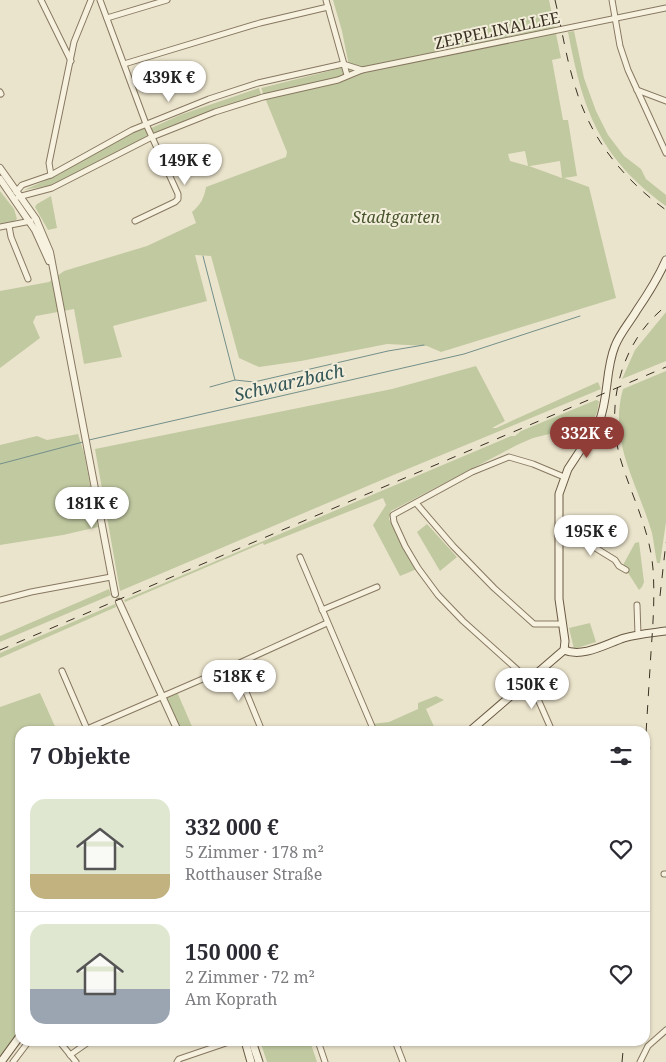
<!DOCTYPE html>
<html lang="de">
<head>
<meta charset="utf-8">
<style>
  body { margin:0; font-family:"Noto Serif",serif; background:#f2f2f3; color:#2b2b33; height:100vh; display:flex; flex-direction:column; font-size:19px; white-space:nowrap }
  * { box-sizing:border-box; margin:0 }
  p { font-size:16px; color:#7c7c81 }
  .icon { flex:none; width:28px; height:28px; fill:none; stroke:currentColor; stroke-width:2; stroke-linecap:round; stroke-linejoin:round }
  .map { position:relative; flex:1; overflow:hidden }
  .details { position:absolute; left:15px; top:726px; width:635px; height:320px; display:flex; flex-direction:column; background:#fff; border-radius:15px; box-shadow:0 1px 4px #0004 }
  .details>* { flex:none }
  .price { position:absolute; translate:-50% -42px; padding:0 11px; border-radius:18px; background:#fff; color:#222; font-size:16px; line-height:32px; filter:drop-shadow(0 1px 2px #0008) }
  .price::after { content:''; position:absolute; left:50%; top:30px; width:15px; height:11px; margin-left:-8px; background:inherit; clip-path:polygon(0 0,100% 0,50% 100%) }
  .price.active { background:#913d37; color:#fff }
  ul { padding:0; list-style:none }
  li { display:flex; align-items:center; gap:15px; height:125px; padding:0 15px }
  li+li { border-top:1px solid #e1e1e2 }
  li span { display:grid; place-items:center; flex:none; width:140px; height:100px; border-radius:15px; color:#555 }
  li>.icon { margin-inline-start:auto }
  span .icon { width:60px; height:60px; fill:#fffc; stroke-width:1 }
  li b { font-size:21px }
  h2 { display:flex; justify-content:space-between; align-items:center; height:60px; padding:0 15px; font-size:21px }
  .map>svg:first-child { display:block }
  .green { fill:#c1c9a1; fill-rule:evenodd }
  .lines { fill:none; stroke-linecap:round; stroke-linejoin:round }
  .stream { stroke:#738f8a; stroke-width:1 }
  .minor-casing { stroke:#877861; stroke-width:7 }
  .tertiary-casing { stroke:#877861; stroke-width:8 }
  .secondary-casing { stroke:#6a5a44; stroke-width:9 }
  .minor { stroke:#f7f1df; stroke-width:5 }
  .tertiary { stroke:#f7f1df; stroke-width:6 }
  .secondary { stroke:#f7f1df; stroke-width:7 }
  .rail { stroke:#3a3023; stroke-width:1; stroke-dasharray:9 9; stroke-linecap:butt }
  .labels { text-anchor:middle; stroke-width:4; stroke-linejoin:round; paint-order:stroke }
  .street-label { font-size:16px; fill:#3a3023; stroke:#f3eedb }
  .park-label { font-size:16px; font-style:italic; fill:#47542c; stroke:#f3eedb }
  .water-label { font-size:18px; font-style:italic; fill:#345758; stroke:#f3eedb }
</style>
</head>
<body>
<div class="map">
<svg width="666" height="1062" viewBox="0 0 666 1062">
  <rect width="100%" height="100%" fill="#ebe4cc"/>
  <g class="green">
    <path d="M333,0H549L561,58L552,60L563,120H568L577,176L564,178L589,187L616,298L441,352L427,346L387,344L301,361L259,367L239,358L211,256L195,255L207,301L113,326L122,357L84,364L74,309L36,316L33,322L40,338L0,368V291L49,282L64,271L147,246L196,223L192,212C200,205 204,199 206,187L286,157L287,152L261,88L349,66L342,31ZM525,151L528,166L510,161L508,154ZM560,161L562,178L529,166H530Z"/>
    <path d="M574,31L584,78L596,111L608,135L624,156L641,169L646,179L666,195V206C599,157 583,111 568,32Z"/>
    <polygon points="259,88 262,97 154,133 61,182 47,186 24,190 60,174 69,165 147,124 149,129 180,115"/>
    <polygon points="0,191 14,209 17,219 13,222 0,225"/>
    <polygon points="51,196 57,228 48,230 35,207 37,204"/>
    <polygon points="666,312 666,361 622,379 635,350"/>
    <polygon points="476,366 505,421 492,428 496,428 598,382 601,389 410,468 120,591 95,449 392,389"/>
    <path d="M666,371V522L660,563H657C655,553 654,543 652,533C638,484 608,442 623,389Z"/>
    <polygon points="596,400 599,401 597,413 590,424 533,438 517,445 391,511 389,519 417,569 400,576 373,525 386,505 383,498 264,545 263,543 125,602 124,600 511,436 515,436 521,431"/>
    <polygon points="78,434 84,453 98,527 63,535 0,545 0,445 37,436 47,440"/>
    <polygon points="427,524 457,557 440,571 417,532"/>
    <polygon points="639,542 644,582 642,587 639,590 623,565 635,543"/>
    <polygon points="109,589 111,595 0,642 0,636"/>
    <polygon points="115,604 116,607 0,658 0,653"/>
    <polygon points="590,623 596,642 574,649 569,628"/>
    <polygon points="177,692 194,731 179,731 164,697"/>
    <polygon points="40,693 57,731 20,731 20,1034 0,1061 0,707"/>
    <polygon points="436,696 444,700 426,709 436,731 376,731 372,724 389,722 418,709 418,703"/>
    <polygon points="260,1041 310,1041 317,1062 267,1062"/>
  </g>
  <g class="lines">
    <g class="stream">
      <polyline points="203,256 235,380"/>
      <polyline points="210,387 235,380 254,382 388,351 424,345"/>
      <polyline points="89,440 464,354 580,316"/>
      <polyline points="0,464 83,442"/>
    </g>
    <defs>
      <g id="minor">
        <polyline points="41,0 71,61"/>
        <polyline points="100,0 146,124 178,194 178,199 175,202 135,221"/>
        <polyline points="326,0 347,75"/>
        <polyline points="612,0 620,46 628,70 666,153"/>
        <polyline points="107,18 167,0"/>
        <polyline points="124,64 260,23 328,7"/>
        <polyline points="637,90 666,101"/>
        <polyline points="0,92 1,94"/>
        <polyline points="51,175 49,163 74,42 91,0"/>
        <polyline points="16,192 22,185 51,175 132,130 209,99 258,83 343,64 362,70"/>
        <polyline points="18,197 52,188 152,137 215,112 263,97 338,80 362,70 666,8"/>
        <polyline points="9,226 11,237 28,279"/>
        <polyline points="0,227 31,221"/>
        <polyline points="416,503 453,546 494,588 534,624 562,624"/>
        <polyline points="558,535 576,536 615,560 619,566 626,570"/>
        <polyline points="300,557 374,731"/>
        <polyline points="0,600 31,592 111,577"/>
        <polyline points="637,605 638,635"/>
        <polyline points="322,610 377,587"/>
        <polyline points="235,665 262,731"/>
        <polyline points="62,671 87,729 235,665 327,623"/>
        <polyline points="552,731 530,681 463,621 438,595 418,568 405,546 394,522 393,515 472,472 509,457 533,464 564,477"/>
        <polyline points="664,874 666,874"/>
        <polyline points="59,1041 76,1062"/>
        <polyline points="318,1041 325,1062"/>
        <polyline points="395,1041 403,1062"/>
        <polyline points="70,1055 90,1041"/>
        <polyline points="13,1062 29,1041"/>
        <polyline points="177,1062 179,1059 232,1041"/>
        <polyline points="640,1062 648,1046 666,1030"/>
      </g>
      <g id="tertiary">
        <polyline points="0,168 36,219 50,252 115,594"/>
        <polyline points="0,179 35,230 49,261"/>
        <polyline points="119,602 178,731"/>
      </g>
      <g id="secondary">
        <path d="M564,650C583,658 606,644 624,638C638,634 652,633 666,631"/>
        <path d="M470,731L564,650L565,641L559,599V494L568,469L599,422C609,398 605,370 615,346C620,333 630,322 637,310C648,294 658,278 666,260"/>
        <polyline points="245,1041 251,1062"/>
        <polyline points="252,1041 259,1062"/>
        <polyline points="1,1062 20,1036"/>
      </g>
    </defs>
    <use href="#minor" class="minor-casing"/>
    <use href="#tertiary" class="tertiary-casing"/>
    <use href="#secondary" class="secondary-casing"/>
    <use href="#minor" class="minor"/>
    <use href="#tertiary" class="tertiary"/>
    <use href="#secondary" class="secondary"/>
    <g class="rail">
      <path d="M555,0C562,29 566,58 575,86C590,138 623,179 666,210"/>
      <polyline points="660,596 666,542"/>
      <polyline points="0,650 666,367"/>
      <path d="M645,750C647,717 649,685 651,652C653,624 655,597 653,569C650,531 633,499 622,464C604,409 619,343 666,306"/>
      <polyline points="645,810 650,743"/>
      <polyline points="622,1062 624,1041"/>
    </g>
  </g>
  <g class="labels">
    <g class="street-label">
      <text transform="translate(497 30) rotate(-12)" y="6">ZEPPELINALLEE</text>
    </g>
    <g class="park-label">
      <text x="396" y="223">Stadtgarten</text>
    </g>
    <g class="water-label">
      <text transform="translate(289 383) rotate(-13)" y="6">Schwarzbach</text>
    </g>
  </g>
</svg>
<b class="price" style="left:169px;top:103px">439K €</b>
<b class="price" style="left:185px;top:186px">149K €</b>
<b class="price active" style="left:587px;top:459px">332K €</b>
<b class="price" style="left:92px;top:529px">181K €</b>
<b class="price" style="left:591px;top:557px">195K €</b>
<b class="price" style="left:239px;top:702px">518K €</b>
<b class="price" style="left:532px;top:710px">150K €</b>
<section class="details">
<h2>7 Objekte<svg class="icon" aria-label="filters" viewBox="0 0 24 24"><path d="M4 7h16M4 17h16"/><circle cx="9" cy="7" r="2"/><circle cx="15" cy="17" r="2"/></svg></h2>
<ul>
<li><span style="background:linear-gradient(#dfe7d0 75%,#c2b280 0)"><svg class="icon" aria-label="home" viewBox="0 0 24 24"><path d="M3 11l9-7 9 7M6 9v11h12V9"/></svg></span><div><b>332 000 €</b><p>5 Zimmer · 178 m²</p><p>Rotthauser Straße</p></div><svg class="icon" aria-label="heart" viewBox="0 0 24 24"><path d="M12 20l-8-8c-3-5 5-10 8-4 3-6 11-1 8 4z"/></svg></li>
<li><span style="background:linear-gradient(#dfe7d0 65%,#9aa5b1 0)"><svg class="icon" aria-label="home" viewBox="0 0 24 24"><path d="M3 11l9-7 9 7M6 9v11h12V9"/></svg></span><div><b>150 000 €</b><p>2 Zimmer · 72 m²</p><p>Am Koprath</p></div><svg class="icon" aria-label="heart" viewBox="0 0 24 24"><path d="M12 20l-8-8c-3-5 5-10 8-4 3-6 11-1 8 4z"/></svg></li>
</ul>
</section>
</div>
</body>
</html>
